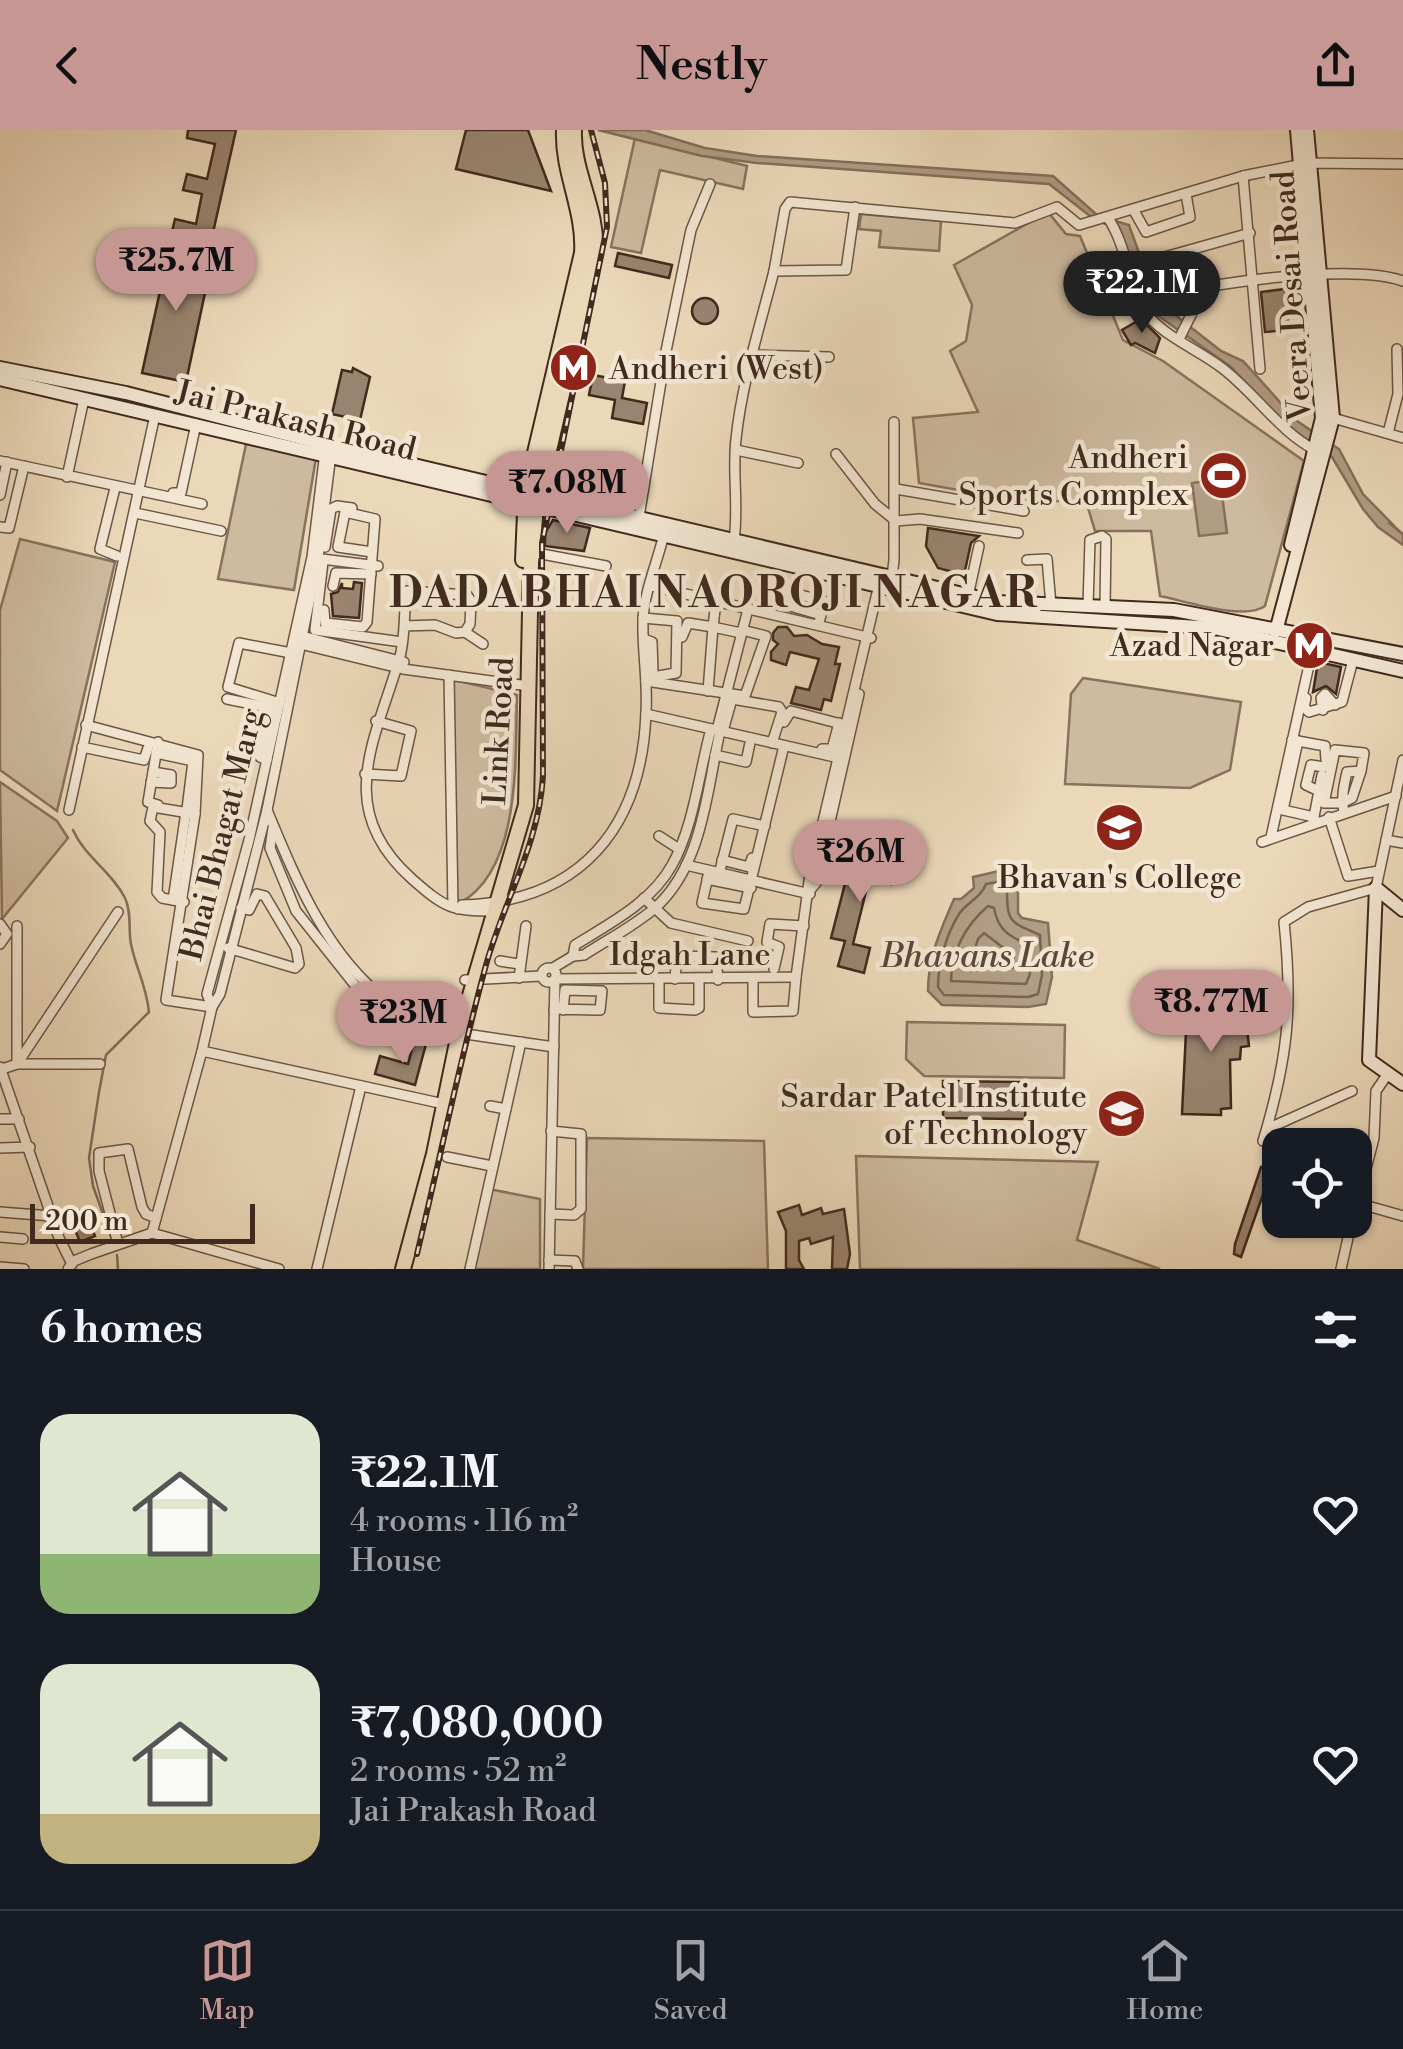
<!DOCTYPE html>
<html lang="en">
<head>
<meta charset="utf-8">
<style>
  body { margin:0; font-family:"Libre Bodoni",serif; background:#242831; color:#f1f3f6; height:100vh; display:flex; flex-direction:column; font-size:38px; white-space:nowrap }
  * { box-sizing:border-box; margin:0 }
  p { font-size:32px; color:#9ea1a6 }
  .icon { flex:none; width:55px; height:55px; fill:none; stroke:currentColor; stroke-width:2; stroke-linecap:round; stroke-linejoin:round }
  .map { position:relative; height:1139px; overflow:hidden }
  .drawer { display:flex; flex-direction:column; background:#171b24; flex:1 }
  .drawer>* { flex:none }
  .buttons { position:absolute; left:1262px; top:998px; display:grid; gap:20px }
  .buttons a { display:grid; place-items:center; width:110px; height:110px; border-radius:20px; background:#171b24; box-shadow:0 2px 8px #0004; font-size:50px }
  .scale { position:absolute; left:30px; bottom:25px; width:225px; box-sizing:border-box; padding-left:10px; border:5px solid #412a1e; border-top:0; font-size:28px; line-height:35px; white-space:nowrap; color:#412a1e; -webkit-text-stroke:8px #f2e6d2; paint-order:stroke }
  .price { position:absolute; translate:-50% -85px; padding:0 22px; border-radius:35px; background:#c59692; color:#111; font-size:32px; line-height:65px; filter:drop-shadow(0 2px 5px #0008) }
  .price::after { content:''; position:absolute; left:50%; top:60px; width:30px; height:22px; margin-left:-15px; background:inherit; clip-path:polygon(0 0,100% 0,50% 100%) }
  .price.selected { background:#222; color:#fff }
  ul { padding:0; list-style:none }
  li { display:flex; align-items:center; gap:30px; height:250px; padding:0 40px }
  li span { display:grid; place-items:center; flex:none; width:280px; height:200px; border-radius:30px; color:#555 }
  li>.icon { margin-inline-start:auto }
  span .icon { width:120px; height:120px; fill:#fffc; stroke-width:1 }
  li b { font-size:42px }
  h2 { display:flex; justify-content:space-between; align-items:center; height:120px; padding:0 40px; font-size:42px }
  header { display:flex; justify-content:space-between; align-items:center; height:130px; padding:0 40px; background:#c59692; color:#111; font-size:45px; font-weight:600 }
  .menu { display:flex; justify-content:space-around; align-items:center; height:140px; border-top:2px solid #363941; background:#171b24; font-size:28px; color:#9ea1a6 }
  .menu a { display:grid; justify-items:center; gap:5px }
  .menu .selected { color:#c59692 }
  .map>svg:first-child { display:block }
  .green { fill:#ceba9f; stroke:#88725e; stroke-width:2.5 }
  .water { fill:#b19d84; stroke:#846f5b; stroke-width:2.5 }
  .lines { fill:none; stroke-linecap:round; stroke-linejoin:round }
  .shore { stroke:#796451; stroke-width:2.5 }
  .stream { stroke:#846f5b; stroke-width:2.5 }
  .building { fill:#99846f; stroke:#412a1e; stroke-width:2.5 }
  .street-casing { stroke:#6c5645; stroke-width:12 }
  .secondary-casing { stroke:#412a1e; stroke-width:16 }
  .primary-casing { stroke:#412a1e; stroke-width:18 }
  .street { stroke:#f2e6d2; stroke-width:9 }
  .secondary { stroke:#f2e6d2; stroke-width:12 }
  .primary { stroke:#ebd8b9; stroke-width:14 }
  .rail-casing { stroke:#412a1e; stroke-width:6 }
  .rail { stroke:#f2e6d2; stroke-width:2.5; stroke-dasharray:8; stroke-linecap:butt }
  .labels { text-anchor:middle; stroke-width:9; stroke-linejoin:round; paint-order:stroke }
  .street-label { font-size:32px; fill:#412a1e; stroke:#f2e6d2 }
  .poi-label { font-size:32px; fill:#412a1e; stroke:#f2e6d2; text-anchor:end }
  .water-label { font-size:35px; font-style:italic; fill:#5d4738; stroke:#f2e6d2 }
  .district-label { font-size:42px; font-weight:bold; letter-spacing:2.5px; fill:#412a1e; stroke:#f2e6d2 }
</style>
</head>
<body>
<header><svg class="icon" aria-label="back" viewBox="0 0 24 24"><path d="M15 5l-7 7 7 7"/></svg>Nestly<svg class="icon" aria-label="share" viewBox="0 0 24 24"><path d="M12 15V3M7 8l5-5 5 5M5 13v7h14v-7"/></svg></header>
<div class="map">
<svg width="1403" height="1139" viewBox="0 0 1403 1139">
  <rect width="100%" height="100%" fill="#ebd8b9"/>
  <filter id="stains"><feTurbulence type="fractalNoise" baseFrequency=".002" numOctaves="4"/><feColorMatrix values="0 0 0 0 .2 0 0 0 0 .09 0 0 0 0 .02 0 0 0 .5 -.17"/></filter>
  <radialGradient id="worn" r=".72"><stop offset=".6" stop-color="#630" stop-opacity="0"/><stop offset="1" stop-color="#630" stop-opacity=".3"/></radialGradient>
  <g class="green">
    <polygon points="635,8 747,36 743,59 660,40 641,123 611,117"/>
    <path d="M1048,82L1066,104L1080,106L1123,210L1163,231L1304,331L1265,476C1245,491 1185,471 1160,466L1151,401H1095L1086,371H1019L919,353L913,288L978,282L950,221L966,211L972,175L954,135Z"/>
    <polygon points="861,84 941,91 939,121 879,117 881,101 859,99"/>
    <polygon points="246,314 316,328 294,460 218,449"/>
    <polygon points="20,409 115,432 57,681 0,640 0,480"/>
    <polygon points="1083,548 1241,572 1230,640 1190,658 1065,654 1071,564"/>
    <path d="M451,549L517,565C515,626 522,739 460,773L457,771Z"/>
    <polygon points="0,652 57,691 68,708 2,789"/>
    <polygon points="907,892 1065,895 1064,948 924,946 906,929"/>
    <polygon points="587,1008 764,1011 768,1139 583,1139"/>
    <polygon points="856,1026 1098,1032 1077,1110 1160,1139 860,1139"/>
    <polygon points="489,1059 540,1069 540,1139 471,1139"/>
  </g>
  <g class="water">
    <polygon points="598,0 645,0 705,18 757,26 1053,46 1098,86 1129,95 1156,170 1221,221 1243,231 1297,291 1339,319 1363,364 1403,405 1403,415 1378,397 1363,379 1332,327 1299,310 1231,237 1147,178 1119,99 1095,90 1049,54 757,33 702,26"/>
    <polygon points="1220,349 1227,403 1199,406 1192,353"/>
    <path d="M999,741L1018,746V783L1022,788L1048,793L1052,847L1046,874L1028,877L942,875L928,861C928,827 941,799 954,769H961L974,758L973,747Z"/>
  </g>
  <g class="lines">
    <g class="shore">
      <path d="M998,752L1007,756C1007,794 1009,791 1040,805L1042,845L1038,864L1028,867L944,865L938,857C938,833 946,805 959,784C967,772 980,769 986,754Z"/>
      <path d="M988,776L994,778C998,801 1010,806 1028,815L1030,844L1026,854L951,851C951,821 966,795 988,776Z"/>
      <polygon points="984,803 1014,826 1013,838 970,836 978,809"/>
    </g>
    <g class="stream">
      <polyline points="1389,393 1403,404"/>
      <path d="M73,700C85,727 112,742 125,768C132,783 128,799 131,814C136,839 146,854 149,882L106,925L99,962L89,1028L93,1056L112,1109"/>
      <polyline points="117,1125 118,1139"/>
    </g>
  </g>
  <g class="building">
    <polygon points="188,0 236,0 210,116 171,106 175,89 196,94 202,64 183,60 187,44 207,49 215,14 187,8"/>
    <polygon points="466,0 528,0 551,61 456,39"/>
    <polygon points="161,118 212,130 186,252 142,243 162,152 154,150"/>
    <polygon points="618,123 672,135 669,148 615,136"/>
    <polygon points="1285,159 1289,200 1265,202 1261,162"/>
    <circle cx="705" cy="181" r="13"/>
    <polygon points="1141,189 1160,208 1155,223 1135,213 1131,215 1122,200"/>
    <polygon points="353,238 370,247 360,290 332,284 342,240 352,242"/>
    <polygon points="593,245 625,251 622,268 647,273 643,294 612,288 615,270 589,265"/>
    <polygon points="553,390 590,398 584,421 545,416 545,403"/>
    <polygon points="928,398 979,406 971,413 964,445 938,438 926,416"/>
    <polygon points="354,452 362,453 359,488 333,486 331,464 338,462 342,453 342,458 353,459"/>
    <polygon points="778,497 787,497 794,506 807,505 822,514 839,517 835,534 840,534 831,571 824,569 821,580 791,573 796,557 809,560 819,529 790,522 786,535 771,530 771,522 778,514 773,510 773,503"/>
    <polygon points="1318,532 1341,537 1336,564 1326,556 1313,562"/>
    <polygon points="869,716 899,723 891,754 869,749 853,814 870,818 864,843 838,836 845,811 831,808 849,738 863,741"/>
    <polygon points="1215,862 1215,872 1232,877 1246,890 1249,916 1241,917 1240,929 1230,930 1231,978 1221,979 1221,985 1182,984 1187,881 1204,864"/>
    <polygon points="414,911 426,914 415,955 375,944 380,926 408,934"/>
    <polygon points="943,951 1026,952 1025,989 943,988"/>
    <polygon points="1261,1037 1272,1041 1269,1048 1275,1049 1273,1055 1267,1053 1241,1127 1234,1124 1235,1114"/>
    <polygon points="799,1075 802,1085 821,1078 823,1084 844,1079 850,1124 847,1139 832,1139 833,1107 811,1114 809,1108 799,1111 799,1130 804,1139 786,1139 786,1101 778,1082"/>
    <polygon points="84,1079 95,1106 80,1112 69,1085"/>
  </g>
  <g class="lines">
    <defs>
      <g id="street">
        <polyline points="1243,46 1260,239"/>
        <polyline points="1133,79 1146,102 1190,87 1186,64"/>
        <path d="M1108,88C1128,117 1130,165 1151,189C1170,209 1200,221 1222,238C1255,263 1279,301 1315,320"/>
        <polyline points="1161,128 1250,103"/>
        <polyline points="774,141 785,79 790,72 1015,93 1057,77 1079,95 1243,46 1308,33 1403,34"/>
        <path d="M1179,209L1205,157C1253,149 1359,135 1403,151"/>
        <polyline points="753,225 829,227"/>
        <polyline points="1333,288 1403,308"/>
        <polyline points="1388,303 1398,264 1397,219"/>
        <polyline points="736,320 798,333"/>
        <polyline points="325,322 312,427 249,710 207,864 212,877 202,921 444,974"/>
        <polyline points="836,324 875,374 896,391 920,389 1018,403"/>
        <polyline points="0,331 202,374"/>
        <polyline points="67,347 84,269"/>
        <polyline points="115,358 100,419 117,426"/>
        <polyline points="896,359 1024,381"/>
        <polyline points="173,363 181,363 196,294"/>
        <polyline points="0,365 7,332"/>
        <polyline points="135,383 221,401"/>
        <polyline points="639,387 666,221 691,100 710,54"/>
        <polyline points="0,397 9,398 24,336"/>
        <path d="M734,410C739,376 732,343 736,309C742,252 760,196 774,141L846,140L855,77"/>
        <polyline points="325,417 331,379 337,376 352,378"/>
        <polyline points="531,422 606,436"/>
        <polyline points="322,429 378,436"/>
        <polyline points="1027,430 1047,429 1051,475"/>
        <polyline points="323,432 315,500 402,512"/>
        <polyline points="333,456 336,443 371,444"/>
        <polyline points="652,456 871,508"/>
        <polyline points="968,466 979,416"/>
        <polyline points="1088,476 1090,410 1102,406 1106,409 1105,477"/>
        <polyline points="324,480 325,493 363,497 367,492 375,389 345,382 338,417 372,422"/>
        <polyline points="643,488 677,491 676,543 652,547"/>
        <polyline points="818,495 825,473 824,471 793,463 790,476 821,485"/>
        <path d="M404,496L435,495L456,503L465,502L470,494L471,471L467,465L407,461C403,483 406,508 399,530C374,613 334,679 412,749C445,778 451,781 494,781"/>
        <polyline points="465,502 483,514"/>
        <polyline points="298,505 404,532"/>
        <polyline points="682,507 688,493 713,497 716,471"/>
        <polyline points="644,509 652,512 653,542 646,543"/>
        <polyline points="296,513 403,539 529,556"/>
        <polyline points="449,545 453,777"/>
        <polyline points="646,551 745,566 766,506 742,500"/>
        <polyline points="708,561 713,497 741,503"/>
        <polyline points="1306,568 1304,577 1309,582 1342,572 1353,530"/>
        <polyline points="227,569 276,579"/>
        <polyline points="280,573 228,557 239,513 291,523"/>
        <polyline points="1323,580 1321,568 1325,564 1335,575"/>
        <polyline points="646,584 839,628"/>
        <polyline points="784,592 791,581 845,595"/>
        <polyline points="86,595 198,625 195,684 166,870 212,877"/>
        <polyline points="717,600 748,479"/>
        <polyline points="723,601 732,569 779,577 782,582 772,613"/>
        <polyline points="1292,610 1325,616 1326,630"/>
        <polyline points="1298,611 1283,680 1314,687"/>
        <polyline points="158,612 148,672 158,675"/>
        <polyline points="82,617 144,630 148,618"/>
        <polyline points="822,619 832,619 839,593"/>
        <polyline points="156,623 193,631 187,679"/>
        <polyline points="715,625 746,632 751,608"/>
        <polyline points="267,630 260,627 272,578"/>
        <polyline points="365,644 401,646 411,601 376,591"/>
        <polyline points="151,652 171,653 171,645 153,642"/>
        <polyline points="1319,661 1306,655 1311,635 1324,637"/>
        <polyline points="69,680 155,285"/>
        <path d="M267,680C295,747 326,825 386,870C404,883 431,887 453,892"/>
        <path d="M1344,682C1341,668 1344,655 1347,642L1361,641L1364,623L1335,620L1324,673H1342L1352,668L1361,641"/>
        <polyline points="1329,687 1348,746 1379,741"/>
        <polyline points="1313,692 1322,645"/>
        <polyline points="273,698 270,718 296,781 366,869 409,890 450,901"/>
        <polyline points="659,706 679,719"/>
        <polyline points="1271,707 1313,517"/>
        <polyline points="1386,710 1403,713"/>
        <polyline points="1262,712 1396,666"/>
        <polyline points="722,730 749,737 752,728"/>
        <polyline points="686,735 810,764"/>
        <polyline points="709,742 702,773 744,779 784,616"/>
        <polyline points="719,744 733,689 765,696"/>
        <polyline points="707,749 751,758"/>
        <polyline points="811,759 816,753 859,564"/>
        <polyline points="644,768 671,793 748,811"/>
        <polyline points="173,770 186,682"/>
        <polyline points="184,772 162,768 157,762 160,702 150,691 153,677 195,684"/>
        <path d="M458,779L462,775C581,772 642,697 646,582C648,551 642,520 643,490C644,461 659,428 665,400"/>
        <polyline points="0,794 7,804 0,814"/>
        <polyline points="17,796 17,934 100,934"/>
        <polyline points="228,818 295,838 299,834 296,818 265,766 257,764 249,780 241,778"/>
        <path d="M573,826L575,815C609,794 652,772 672,735C694,696 699,642 711,599"/>
        <polyline points="500,831 519,834"/>
        <circle cx="549" cy="845" r="7"/>
        <path d="M553,838L573,826L584,825C607,810 634,796 655,778C703,735 707,660 720,601"/>
        <polyline points="774,839 779,817 767,812 770,794 804,796"/>
        <polyline points="519,848 526,796"/>
        <polyline points="659,849 659,878 695,880 699,878 699,850"/>
        <polyline points="675,849 677,826 716,827 718,850"/>
        <polyline points="465,850 541,846"/>
        <polyline points="753,850 753,882 793,881 796,847"/>
        <polyline points="212,877 220,864 267,680 318,428 331,324"/>
        <polyline points="554,879 598,880 600,880 602,861 565,860 563,880"/>
        <polyline points="459,903 554,917"/>
        <polyline points="0,937 59,1108 72,1134"/>
        <polyline points="2,939 17,934 118,782"/>
        <polyline points="490,976 506,979"/>
        <polyline points="0,989 19,989"/>
        <polyline points="1267,999 1352,961"/>
        <path d="M1263,1011C1288,928 1293,878 1284,792L1308,777L1376,758L1403,630"/>
        <polyline points="0,1018 30,1017"/>
        <polyline points="447,1027 492,1036"/>
        <polyline points="1357,1073 1403,1086"/>
        <polyline points="1355,1081 1374,1008 1376,961 1387,945"/>
        <polyline points="0,1082 51,1086"/>
        <polyline points="550,1084 574,1085 581,1079 581,1004 551,1001"/>
        <polyline points="152,1103 202,921"/>
        <polyline points="0,1107 23,1109"/>
        <polyline points="118,1114 99,1041 99,1023 128,1019 142,1077 146,1084 156,1088"/>
        <polyline points="549,1130 575,1131 578,1139"/>
        <polyline points="0,1137 24,1139"/>
        <polyline points="68,1139 74,1131 91,1124 152,1103 279,1139"/>
        <polyline points="317,1139 361,956"/>
        <polyline points="470,1139 521,912"/>
        <polyline points="549,1139 555,849 796,847 809,751 877,463 892,447 894,430 894,292"/>
        <polyline points="1341,1139 1352,1090"/>
      </g>
      <g id="secondary">
        <polyline points="0,238 126,263 337,317 997,472 1174,480 1403,524"/>
        <polyline points="0,249 997,484 1214,498 1403,541"/>
        <polyline points="1291,415 1322,288 1297,0"/>
        <polyline points="1276,501 1333,288 1307,0"/>
        <polyline points="1376,758 1369,930 1403,954"/>
        <polyline points="1376,758 1403,780"/>
      </g>
      <g id="primary">
        <path d="M523,430L526,361L582,123C585,81 562,42 564,0"/>
        <path d="M403,1139L434,1024L459,903L526,675L531,433L536,377L595,121C598,79 572,41 574,0"/>
      </g>
    </defs>
    <use href="#street" class="street-casing"/>
    <use href="#secondary" class="secondary-casing"/>
    <use href="#primary" class="primary-casing"/>
    <use href="#street" class="street"/>
    <use href="#secondary" class="secondary"/>
    <use href="#primary" class="primary"/>
    <defs>
      <path id="rail" d="M417,1124C440,1028 460,930 486,835C504,770 539,715 543,646L542,413L607,97L605,53L591,0"/>
    </defs>
    <use href="#rail" class="rail-casing"/>
    <use href="#rail" class="rail"/>
  </g>
  <defs>
    <symbol id="metro-disc" viewBox="-11 -11 22 22"><circle r="9.5" fill="#8f2418" stroke="#f2e6d2"/><path d="M-5.5 5V-5H-3L0 0L3-5H5.5V5H3V-.5L0 4L-3-.5V5Z" fill="#fff"/></symbol>
    <symbol id="stadium-disc" viewBox="-11 -11 22 22"><circle r="9.5" fill="#8f2418" stroke="#f2e6d2"/><path d="M0-5a6.5 5 0 1 0 0 10a6.5 5 0 1 0 0-10ZM-3.5-1.8h7v3.6h-7Z" fill="#fff"/></symbol>
    <symbol id="university-disc" viewBox="-11 -11 22 22"><circle r="9.5" fill="#8f2418" stroke="#f2e6d2"/><path d="M0-5L7-2L0 1L-7-2ZM-4 1L0 2.5L4 1V4Q0 6-4 4Z" fill="#fff"/></symbol>
  </defs>
  <g fill-rule="evenodd">
    <use href="#metro-disc" x="546" y="210" width="55" height="55"/>
    <use href="#stadium-disc" x="1196" y="318" width="55" height="55"/>
    <use href="#metro-disc" x="1282" y="488" width="55" height="55"/>
    <use href="#university-disc" x="1092" y="670" width="55" height="55"/>
    <use href="#university-disc" x="1094" y="956" width="55" height="55"/>
  </g>
  <g class="labels">
    <g class="street-label">
      <text transform="translate(1291 166) rotate(-94)" y="11">Veera Desai Road</text>
      <text transform="translate(296 290) rotate(14)" y="11">Jai Prakash Road</text>
      <text transform="translate(498 601) rotate(-87)" y="11">Link Road</text>
      <text transform="translate(221 704) rotate(-76)" y="11">Bhai Bhagat Marg</text>
      <text x="690" y="835">Idgah Lane</text>
    </g>
    <g class="poi-label">
      <text x="609" y="249" text-anchor="start">Andheri (West)</text>
      <text x="1188" y="338">Andheri<tspan x="1188" dy="37">Sports Complex</tspan></text>
      <text x="1274" y="526">Azad Nagar</text>
      <text x="1120" y="758" text-anchor="middle">Bhavan's College</text>
      <text x="1087" y="977">Sardar Patel Institute<tspan x="1087" dy="37">of Technology</tspan></text>
    </g>
    <g class="water-label">
      <text x="987" y="837">Bhavans Lake</text>
    </g>
    <g class="district-label">
      <text x="714" y="477">DADABHAI NAOROJI NAGAR</text>
    </g>
  </g>
  <rect width="100%" height="100%" filter="url(#stains)"/>
  <rect width="100%" height="100%" fill="url(#worn)"/>
</svg>
<div class="buttons">
<a><svg class="icon" aria-label="locate" viewBox="0 0 24 24"><circle cx="12" cy="12" r="6"/><path d="M12 2v4M12 18v4M2 12h4M18 12h4"/></svg></a>
</div>
<div class="scale">200 m</div>
<b class="price" style="left:176px;top:184px">₹25.7M</b>
<b class="price selected" style="left:1142px;top:206px">₹22.1M</b>
<b class="price" style="left:567px;top:406px">₹7.08M</b>
<b class="price" style="left:860px;top:775px">₹26M</b>
<b class="price" style="left:1211px;top:925px">₹8.77M</b>
<b class="price" style="left:403px;top:936px">₹23M</b>
</div>
<section class="drawer">
<h2>6 homes<svg class="icon" aria-label="filters" viewBox="0 0 24 24"><path d="M4 7h16M4 17h16"/><circle cx="9" cy="7" r="2"/><circle cx="15" cy="17" r="2"/></svg></h2>
<ul>
<li><span style="background:linear-gradient(#dfe7d0 70%,#8fb573 0)"><svg class="icon" aria-label="home" viewBox="0 0 24 24"><path d="M3 11l9-7 9 7M6 9v11h12V9"/></svg></span><div><b>₹22.1M</b><p>4 rooms · 116 m²</p><p>House</p></div><svg class="icon" aria-label="heart" viewBox="0 0 24 24"><path d="M12 20l-8-8c-3-5 5-10 8-4 3-6 11-1 8 4z"/></svg></li>
<li><span style="background:linear-gradient(#dfe7d0 75%,#c2b280 0)"><svg class="icon" aria-label="home" viewBox="0 0 24 24"><path d="M3 11l9-7 9 7M6 9v11h12V9"/></svg></span><div><b>₹7,080,000</b><p>2 rooms · 52 m²</p><p>Jai Prakash Road</p></div><svg class="icon" aria-label="heart" viewBox="0 0 24 24"><path d="M12 20l-8-8c-3-5 5-10 8-4 3-6 11-1 8 4z"/></svg></li>
</ul>
</section>
<nav class="menu">
<a class="selected"><svg class="icon" aria-label="map" viewBox="0 0 24 24"><path d="M3 6l6-2 6 2 6-2v14l-6 2-6-2-6 2zM9 4v14M15 6v14"/></svg>Map</a>
<a><svg class="icon" aria-label="saved" viewBox="0 0 24 24"><path d="M7 4h10v16l-5-4-5 4z"/></svg>Saved</a>
<a><svg class="icon" aria-label="home" viewBox="0 0 24 24"><path d="M3 11l9-7 9 7M6 9v11h12V9"/></svg>Home</a>
</nav>
</body>
</html>
